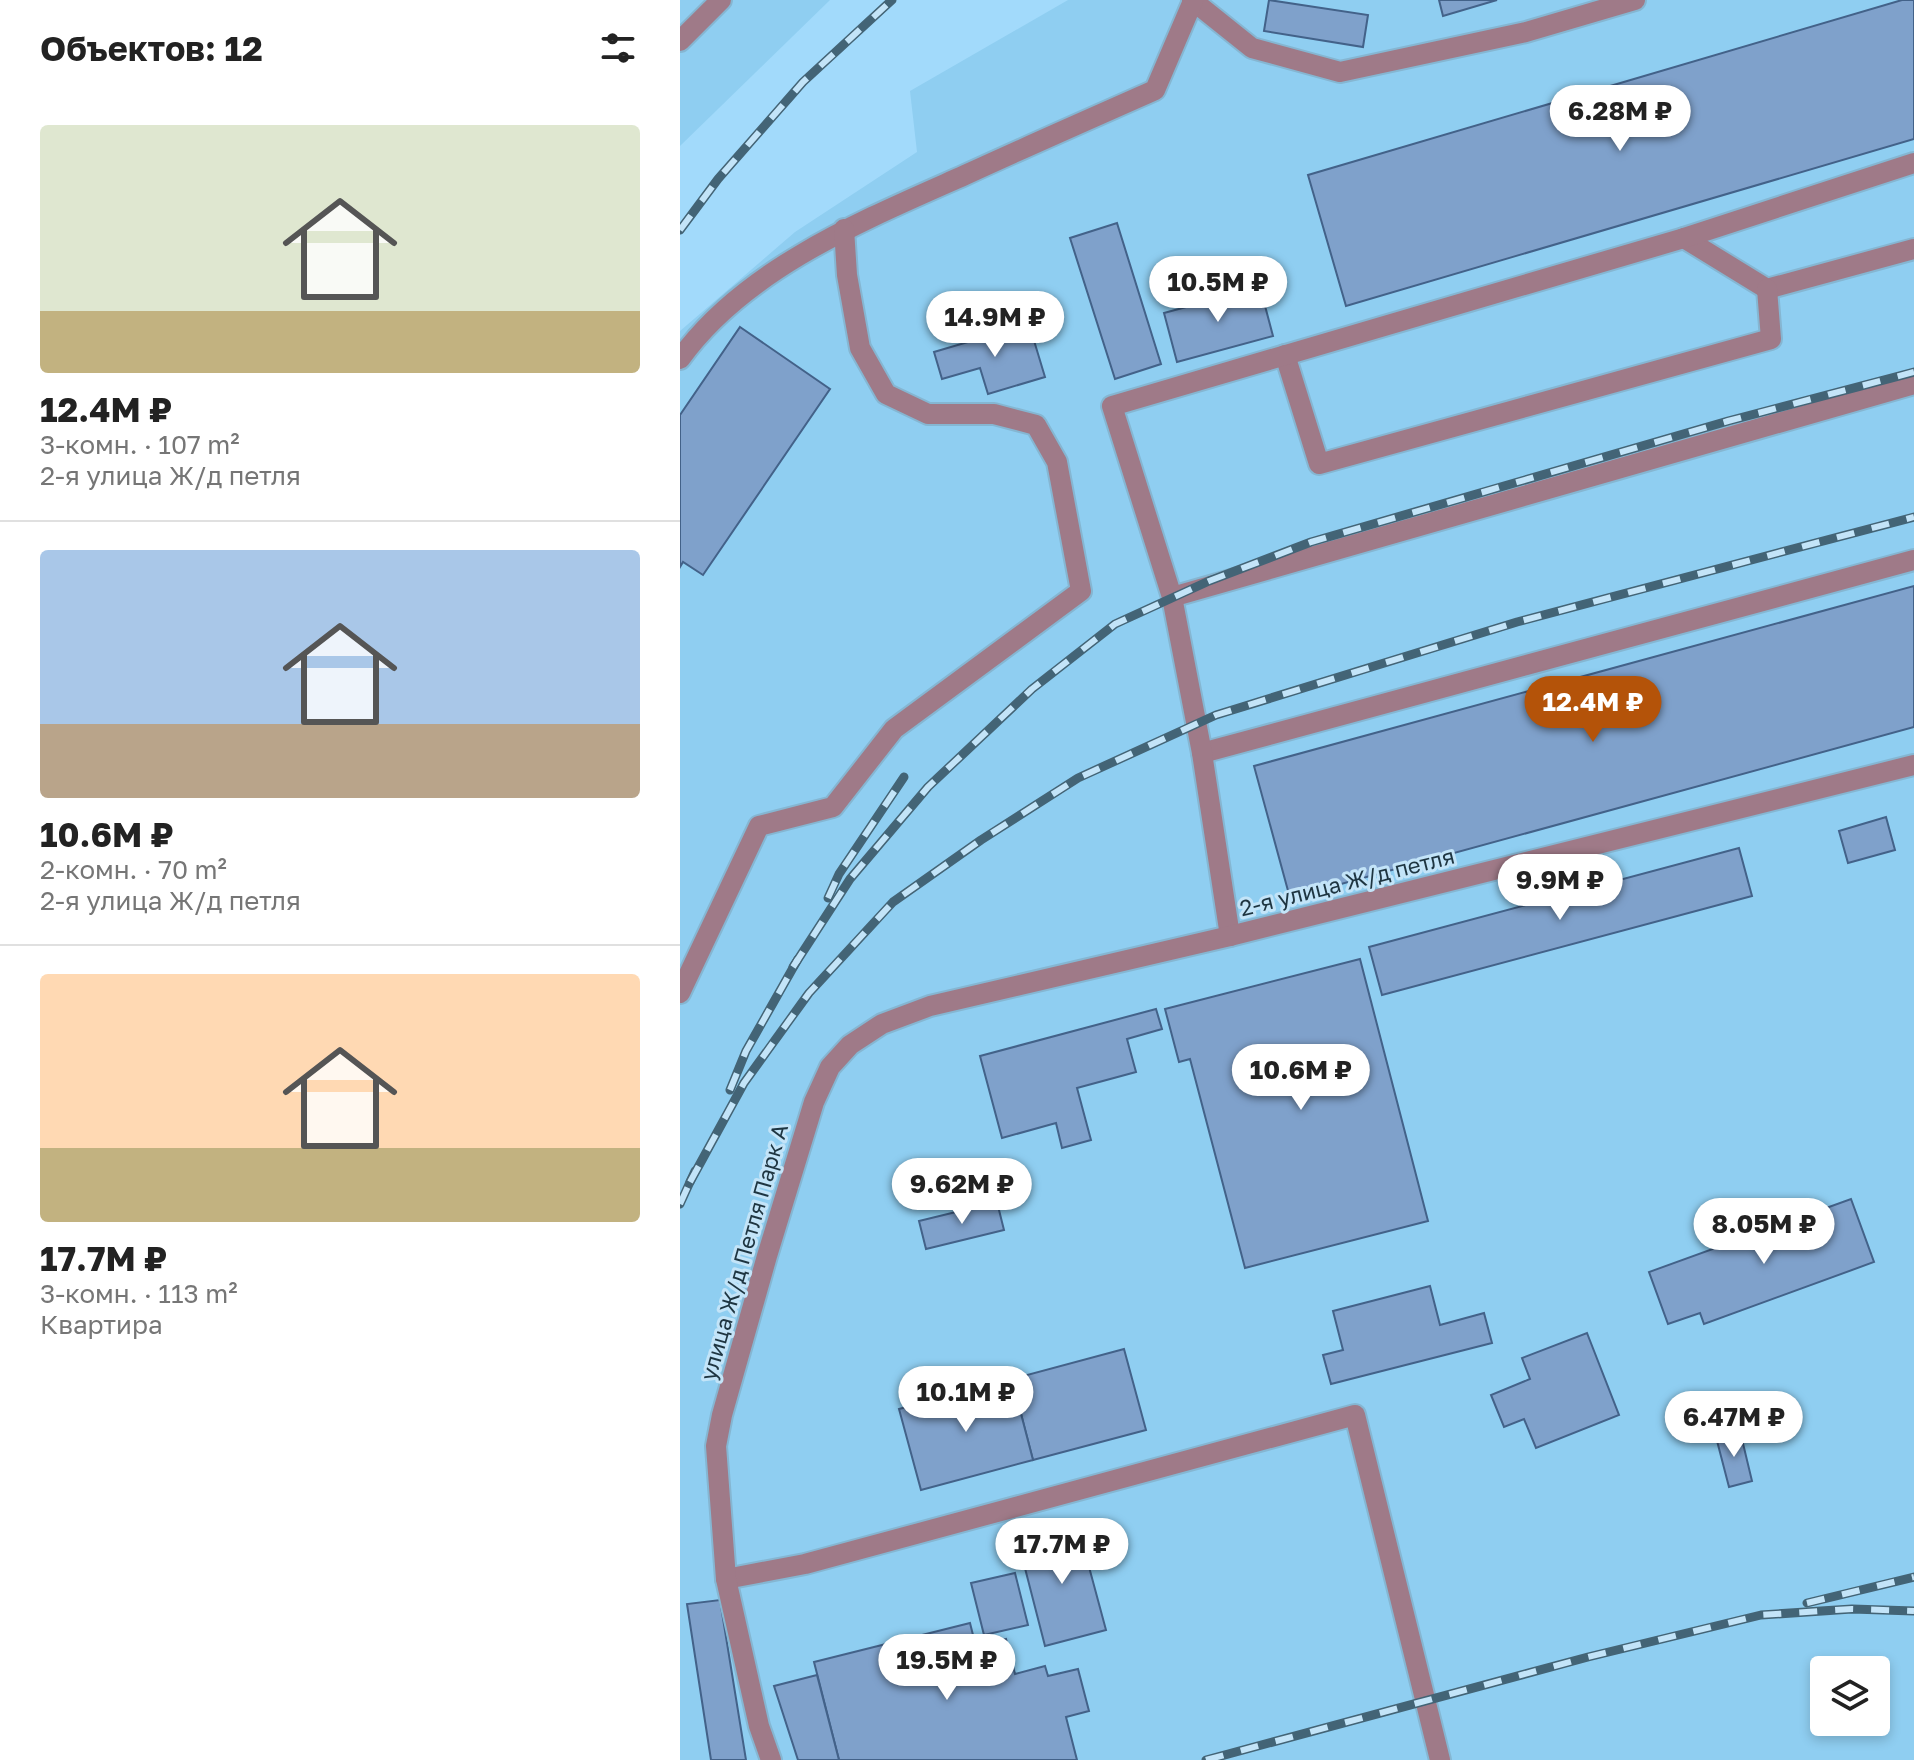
<!DOCTYPE html>
<html lang="ru">
<head>
<meta charset="utf-8">
<style>
  body { margin:0; font-family:"Golos Text",sans-serif; background:#f6f6f6; color:#222; height:100vh; display:flex; flex-direction:column; font-size:30px; white-space:nowrap }
  * { box-sizing:border-box; margin:0 }
  p { font-size:26px; color:#767676 }
  .icon { flex:none; width:44px; height:44px; fill:none; stroke:currentColor; stroke-width:2; stroke-linecap:round; stroke-linejoin:round }
  .map { position:relative; flex:1; overflow:hidden }
  .details { display:flex; flex-direction:column; background:#fff; width:680px }
  .details>* { flex:none }
  .tools { position:absolute; left:1130px; top:1656px; display:grid; gap:16px }
  .tools a { display:grid; place-items:center; width:80px; height:80px; border-radius:8px; background:#fff; box-shadow:0 4px 12px #0003; font-size:40px }
  .price { position:absolute; translate:-50% -68px; padding:0 18px; border-radius:28px; background:#fff; color:#222; font-size:26px; line-height:52px; filter:drop-shadow(0 2px 4px #0008) }
  .price::after { content:''; position:absolute; left:50%; top:48px; width:24px; height:18px; margin-left:-12px; background:inherit; clip-path:polygon(0 0,100% 0,50% 100%) }
  .price.on { background:#b45309; color:#fff }
  ul { padding:0; list-style:none }
  li { display:grid; align-content:center; gap:16px; height:424px; padding:0 40px }
  li+li { border-top:2px solid #e0e0e0 }
  li span { display:grid; place-items:center; height:248px; border-radius:8px; color:#555 }
  li>.icon { margin-inline-start:auto }
  span .icon { width:144px; height:144px; fill:#fffc; stroke-width:1 }
  li b { font-size:34px }
  h2 { display:flex; justify-content:space-between; align-items:center; height:96px; padding:0 40px; font-size:34px }
  main { display:flex; flex:1; min-height:0 }
  .map>svg:first-child { display:block }
  .built { fill:#8fcef1; fill-rule:evenodd }
  .building { fill:#7fa1cb; stroke:#436289; stroke-width:2 }
  .lines { fill:none; stroke-linecap:round; stroke-linejoin:round }
  .minor-casing { stroke:#85b6d2; stroke-width:24 }
  .minor { stroke:#9f7a88; stroke-width:20 }
  .rail-casing { stroke:#436476; stroke-width:9 }
  .rail { stroke:#c3e4f8; stroke-width:6; stroke-dasharray:18; stroke-linecap:butt }
  .labels { text-anchor:middle; stroke-width:6; stroke-linejoin:round; paint-order:stroke }
  .street-label { font-size:22px; fill:#1e3541; stroke:#c3e4f8 }
</style>
</head>
<body>
<main>
<section class="details">
<h2>Объектов: 12<svg class="icon" aria-label="filters" viewBox="0 0 24 24"><path d="M4 7h16M4 17h16"/><circle cx="9" cy="7" r="2"/><circle cx="15" cy="17" r="2"/></svg></h2>
<ul>
<li><span style="background:linear-gradient(#dfe7d0 75%,#c2b280 0)"><svg class="icon" aria-label="home" viewBox="0 0 24 24"><path d="M3 11l9-7 9 7M6 9v11h12V9"/></svg></span><div><b>12.4M ₽</b><p>3-комн. · 107 m²</p><p>2-я улица Ж/д петля</p></div></li>
<li><span style="background:linear-gradient(#a9c7e8 70%,#b9a48a 0)"><svg class="icon" aria-label="home" viewBox="0 0 24 24"><path d="M3 11l9-7 9 7M6 9v11h12V9"/></svg></span><div><b>10.6M ₽</b><p>2-комн. · 70 m²</p><p>2-я улица Ж/д петля</p></div></li>
<li><span style="background:linear-gradient(#ffd9b3 70%,#c2b280 0)"><svg class="icon" aria-label="home" viewBox="0 0 24 24"><path d="M3 11l9-7 9 7M6 9v11h12V9"/></svg></span><div><b>17.7M ₽</b><p>3-комн. · 113 m²</p><p>Квартира</p></div></li>
</ul>
</section>
<div class="map">
<svg width="1234" height="1760" viewBox="0 0 1234 1760">
  <rect width="100%" height="100%" fill="#a2dafb"/>
  <g class="built">
    <polygon points="0,0 150,0 0,146"/>
    <path d="M388,0H1234V1760H0V331L115,232L237,152L230,91ZM1144,1670H1196V1722H1144Z"/>
  </g>
  <g class="building">
    <polygon points="589,0 688,15 683,47 584,31"/>
    <polygon points="759,0 817,0 763,16"/>
    <polygon points="1222,0 1234,0 1234,139 666,306 628,175"/>
    <polygon points="437,223 481,364 435,379 390,238"/>
    <polygon points="580,287 593,336 497,362 484,313"/>
    <polygon points="349,324 365,377 308,394 300,368 262,379 254,352"/>
    <polygon points="60,327 150,389 23,575 3,562 0,567 0,415"/>
    <polygon points="1234,586 1234,727 610,898 574,766"/>
    <polygon points="1206,817 1215,850 1168,863 1159,831"/>
    <polygon points="1059,848 1072,896 702,995 689,947"/>
    <polygon points="680,959 748,1221 565,1268 510,1059 499,1062 485,1009"/>
    <polygon points="476,1009 482,1029 447,1039 456,1072 397,1088 411,1140 382,1148 376,1123 322,1138 300,1056"/>
    <polygon points="1171,1199 1194,1262 1024,1324 1020,1313 988,1324 969,1272"/>
    <polygon points="317,1202 324,1230 246,1249 239,1221"/>
    <polygon points="750,1286 760,1325 804,1313 812,1343 651,1384 643,1355 663,1350 653,1311"/>
    <polygon points="907,1333 939,1415 856,1448 844,1419 824,1427 811,1395 850,1379 842,1358"/>
    <polygon points="444,1349 466,1430 353,1460 332,1379"/>
    <polygon points="332,1379 353,1460 241,1490 219,1409"/>
    <polygon points="1060,1431 1072,1481 1049,1487 1036,1437"/>
    <polygon points="398,1526 426,1630 365,1646 338,1541"/>
    <polygon points="335,1573 348,1625 304,1635 291,1583"/>
    <polygon points="40,1600 66,1760 31,1760 7,1604"/>
    <polygon points="290,1623 296,1647 326,1639 335,1674 365,1666 368,1676 398,1669 409,1711 386,1717 397,1760 159,1760 134,1662"/>
    <polygon points="137,1675 159,1760 118,1760 94,1686"/>
  </g>
  <g class="lines">
    <defs>
      <g id="minor">
        <polyline points="512,0 572,48 660,72 846,32 955,0"/>
        <polyline points="0,41 41,0"/>
        <polyline points="1004,238 1087,289 1234,249"/>
        <polyline points="605,355 639,464 1091,339 1087,289"/>
        <path d="M0,359C65,268 186,219 285,175C348,146 412,118 475,90L513,1"/>
        <polyline points="492,597 1234,384"/>
        <polyline points="522,753 1234,560"/>
        <polyline points="550,936 522,753 492,597 432,406 1004,238 1234,163"/>
        <polyline points="0,993 79,826 153,807 214,729 401,591 377,462 356,425 314,414 248,414 206,394 180,348 167,275 164,229"/>
        <polyline points="46,1579 125,1564 675,1415 760,1760"/>
        <polyline points="91,1760 79,1726 46,1579 36,1446 42,1415 87,1256 134,1102 150,1067 170,1045 202,1024 250,1006 550,936 1234,765"/>
      </g>
    </defs>
    <use href="#minor" class="minor-casing"/>
    <use href="#minor" class="minor"/>
    <defs>
      <g id="rail">
        <polyline points="0,230 38,179 123,82 212,0"/>
        <polyline points="148,898 159,874 224,777"/>
        <polyline points="113,967 170,879 248,787 352,689 435,624 529,581 631,542 1048,421 1234,372"/>
        <polyline points="50,1090 66,1051 118,959"/>
        <polyline points="10,1182 64,1083 129,993 213,902 301,840 398,778 536,715 837,622 1234,517"/>
        <polyline points="0,1204 15,1171"/>
        <polyline points="1127,1603 1234,1577"/>
        <polyline points="526,1760 908,1657 1081,1615 1172,1609 1234,1611"/>
      </g>
    </defs>
    <use href="#rail" class="rail-casing"/>
    <use href="#rail" class="rail"/>
  </g>
  <g class="labels">
    <g class="street-label">
      <text transform="translate(667 882) rotate(-14)" y="8">2-я улица Ж/д петля</text>
      <text transform="translate(64 1252) rotate(-74)" y="8">улица Ж/д Петля Парк А</text>
    </g>
  </g>
</svg>
<div class="tools">
<a><svg class="icon" aria-label="layers" viewBox="0 0 24 24"><path d="M12 4l9 5-9 5-9-5zM3 14l9 5 9-5"/></svg></a>
</div>
<b class="price" style="left:940px;top:153px">6.28M ₽</b>
<b class="price" style="left:538px;top:324px">10.5M ₽</b>
<b class="price" style="left:315px;top:359px">14.9M ₽</b>
<b class="price on" style="left:913px;top:744px">12.4M ₽</b>
<b class="price" style="left:880px;top:922px">9.9M ₽</b>
<b class="price" style="left:621px;top:1112px">10.6M ₽</b>
<b class="price" style="left:282px;top:1226px">9.62M ₽</b>
<b class="price" style="left:1084px;top:1266px">8.05M ₽</b>
<b class="price" style="left:286px;top:1434px">10.1M ₽</b>
<b class="price" style="left:1054px;top:1459px">6.47M ₽</b>
<b class="price" style="left:382px;top:1586px">17.7M ₽</b>
<b class="price" style="left:267px;top:1702px">19.5M ₽</b>
</div>
</main>
</body>
</html>
